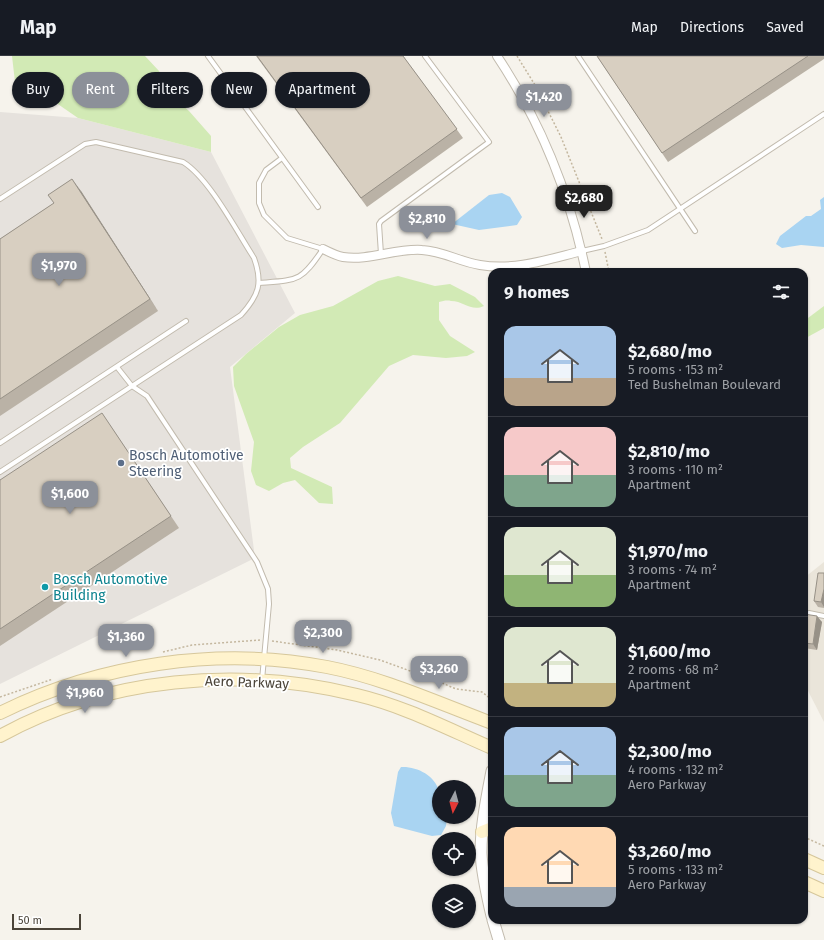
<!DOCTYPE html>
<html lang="en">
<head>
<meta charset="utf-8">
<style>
  body { margin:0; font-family:"Fira Sans",sans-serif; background:#20242c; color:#f1f3f6; height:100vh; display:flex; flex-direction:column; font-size:15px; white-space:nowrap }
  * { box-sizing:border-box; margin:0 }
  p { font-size:13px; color:#9ea1a6 }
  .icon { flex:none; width:22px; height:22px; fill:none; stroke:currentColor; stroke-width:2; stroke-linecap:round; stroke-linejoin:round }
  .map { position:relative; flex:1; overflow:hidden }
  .details { position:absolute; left:488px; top:212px; width:320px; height:656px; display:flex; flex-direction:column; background:#171b24; border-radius:12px; box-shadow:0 1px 3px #0004 }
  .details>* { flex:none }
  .hud { position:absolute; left:12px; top:16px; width:380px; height:36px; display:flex; gap:8px }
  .needle { width:26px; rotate:186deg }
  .tools { position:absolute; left:432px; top:724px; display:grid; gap:8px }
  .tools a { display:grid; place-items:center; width:44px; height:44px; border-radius:50%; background:#171b24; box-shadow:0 1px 3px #0004; font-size:20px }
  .scale { position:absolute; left:12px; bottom:10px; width:69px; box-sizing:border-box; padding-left:4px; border:2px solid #4b4439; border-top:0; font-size:11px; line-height:14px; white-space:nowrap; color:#4b4439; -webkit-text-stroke:3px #fff; paint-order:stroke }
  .price { position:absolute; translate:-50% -34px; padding:0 9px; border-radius:8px; background:#8c9099; color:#fff; font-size:13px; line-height:26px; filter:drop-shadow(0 1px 2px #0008) }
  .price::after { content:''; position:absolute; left:50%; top:24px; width:12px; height:9px; margin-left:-6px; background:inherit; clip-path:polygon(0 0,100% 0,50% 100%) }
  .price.selected { background:#222; color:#fff }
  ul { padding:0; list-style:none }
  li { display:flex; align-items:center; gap:12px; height:100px; padding:0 16px }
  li+li { border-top:1px solid #363941 }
  li span { display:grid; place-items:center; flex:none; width:112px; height:80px; border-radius:12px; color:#555 }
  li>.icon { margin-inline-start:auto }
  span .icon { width:48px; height:48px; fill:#fffc; stroke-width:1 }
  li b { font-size:17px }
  h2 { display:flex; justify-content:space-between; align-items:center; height:48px; padding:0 16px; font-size:17px }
  .chip { padding:0 14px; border-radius:18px; background:#171b24; box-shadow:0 1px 3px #0004; font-size:14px; line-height:36px }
  .chip.selected { background:#8c9099; color:#fff }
  header { display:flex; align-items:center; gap:24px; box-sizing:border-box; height:56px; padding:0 20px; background:#171b24; border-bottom:1px solid #363941 }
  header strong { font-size:19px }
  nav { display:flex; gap:22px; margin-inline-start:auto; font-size:14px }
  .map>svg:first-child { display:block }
  .residential { fill:#eae5da }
  .industrial { fill:#e6e2dd }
  .green { fill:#d2eab5 }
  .water { fill:#a9d4f2 }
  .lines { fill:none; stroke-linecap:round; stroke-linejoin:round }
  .service-casing { stroke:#c2bbae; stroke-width:6 }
  .minor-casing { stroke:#c2bbae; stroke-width:10 }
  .tertiary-casing { stroke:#c2bbae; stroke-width:13 }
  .secondary-casing { stroke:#d6c79b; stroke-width:14 }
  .path { stroke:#c4b79f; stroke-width:1.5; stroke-dasharray:2 2; stroke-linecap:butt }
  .service { stroke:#fff; stroke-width:4 }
  .minor { stroke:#fff; stroke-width:8 }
  .tertiary { stroke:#fff; stroke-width:11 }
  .secondary { stroke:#fff3cd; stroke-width:12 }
  .wall { fill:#bab2a6 }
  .shaded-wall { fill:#979187 }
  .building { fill:#d8cfc1; stroke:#979187 }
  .service-dot { fill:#5c6f8a; stroke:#fff; stroke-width:1.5 }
  .culture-dot { fill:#0f9aa8; stroke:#fff; stroke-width:1.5 }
  .labels { text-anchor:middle; stroke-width:3.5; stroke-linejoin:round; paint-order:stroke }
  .service-label { font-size:14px; fill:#4e5e75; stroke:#fff; text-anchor:start }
  .culture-label { font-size:14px; fill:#0d838f; stroke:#fff; text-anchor:start }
  .street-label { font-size:14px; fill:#4b4439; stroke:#fff }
</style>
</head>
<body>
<header>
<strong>Map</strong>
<nav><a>Map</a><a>Directions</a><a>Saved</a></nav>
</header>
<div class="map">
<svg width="824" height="884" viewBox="0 0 824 884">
  <rect width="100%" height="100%" fill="#f6f3ec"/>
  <polygon class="residential" points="824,506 824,666 804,627 804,522"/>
  <polygon class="industrial" points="0,56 78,62 211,96 295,257 230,311 255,502 0,628"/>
  <g class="green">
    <polygon points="12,0 145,0 159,15 170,38 189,55 211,80 211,96 78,62 52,44 23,32 15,26"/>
    <path d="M398,220L435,230L450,228L475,241L484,250C471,256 464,245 451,245C447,244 443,245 439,246V264L450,280L475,296L467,300L446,302L413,299L389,310L340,367L303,391L290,402L291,412L332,431L333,448L319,447L295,424L283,427L269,435L256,429L251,415L254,386L234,330L233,311L246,298L279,271L300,259L333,250L378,225Z"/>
    <polygon points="824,250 824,272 804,283 804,265"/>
  </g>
  <g class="water">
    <polygon points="502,137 510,141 522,161 517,169 479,174 452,168 489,139"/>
    <polygon points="824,141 824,191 801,189 782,192 776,188 780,180 806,160 811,160 821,153 820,144"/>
    <path d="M401,711C416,710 435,719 439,735C441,743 439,753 439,761H447L446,770L441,779L432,780L394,770L391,757L398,716Z"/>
  </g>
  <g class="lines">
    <defs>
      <g id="service">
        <polyline points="208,0 318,151"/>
        <polyline points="578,0 695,175"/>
        <path d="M0,143L85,88L96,86L183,106C209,122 236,174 254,202C263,227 259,239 241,259L0,416"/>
        <polyline points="582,195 604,190 648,174 824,58"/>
        <polyline points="381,198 379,168 381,165 489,86 425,0"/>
        <path d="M259,227C298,224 301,226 323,193L287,182L264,159L259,147V127L266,114L282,102"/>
        <polyline points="117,311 132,330 147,340 257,506 268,533 269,548 262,624"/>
        <polyline points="0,387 186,265"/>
        <polyline points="809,557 824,560"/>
      </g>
      <g id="minor">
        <path d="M497,0C541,66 570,139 586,216"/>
        <path d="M323,193C329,196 337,200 343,201C369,205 396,192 422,194C443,195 460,206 480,209C515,215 549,203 582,195"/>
      </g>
      <g id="tertiary">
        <path d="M492,715C487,741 481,769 481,797C482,818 487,839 492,860"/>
        <polyline points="493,864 499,884"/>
      </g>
      <g id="secondary">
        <path d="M0,657C99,608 218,590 327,611C384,622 438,647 492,667"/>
        <path d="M0,680C107,621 239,610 357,639C404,650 448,673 492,692"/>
        <polyline points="482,776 492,772"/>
        <polyline points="804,803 824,812"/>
        <polyline points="804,826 824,835"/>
      </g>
    </defs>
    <use href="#service" class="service-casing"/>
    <use href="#minor" class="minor-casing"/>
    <use href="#tertiary" class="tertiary-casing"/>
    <use href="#secondary" class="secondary-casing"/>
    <g class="path">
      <polyline points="517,0 535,29 561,81 602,183"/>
      <polyline points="605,196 609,216"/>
      <polyline points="272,585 337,594 380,604 435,624 456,633 482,636 492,644"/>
      <polyline points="163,596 192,589 260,584"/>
      <polyline points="0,641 53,623"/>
      <polyline points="804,781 824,790"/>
    </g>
    <use href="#service" class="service"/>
    <use href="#minor" class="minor"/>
    <use href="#tertiary" class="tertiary"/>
    <use href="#secondary" class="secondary"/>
  </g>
  <g class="wall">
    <polygon points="256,0 403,0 463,82 367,151"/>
    <polygon points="597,0 824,0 824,3 668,106"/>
    <polygon points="81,135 158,255 0,360 0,183 54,147"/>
    <polygon points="110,369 179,472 0,590 0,424"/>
    <polygon points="824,517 824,552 818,551 814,545"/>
    <polygon points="804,558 822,566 817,594 804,592"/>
  </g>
  <g class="shaded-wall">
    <polygon points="72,123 81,135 158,255 150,243"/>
    <polygon points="824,533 824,551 821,546"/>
    <polygon points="817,560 822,566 817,594 813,588"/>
  </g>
  <g class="building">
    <polygon points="257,0 403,0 457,73 361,142"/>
    <polygon points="597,0 808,0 662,97"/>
    <polygon points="72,123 150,243 0,343 0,183 54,147 48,139"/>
    <polygon points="102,357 171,460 0,573 0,424"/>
    <polygon points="818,517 824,517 824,533 821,546 814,545"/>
    <polygon points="804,558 817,560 813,588 804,587"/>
  </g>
  <circle class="service-dot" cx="121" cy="407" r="4"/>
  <circle class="culture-dot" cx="45" cy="531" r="4"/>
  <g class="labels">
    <g class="service-label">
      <text x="129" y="404">Bosch Automotive<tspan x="129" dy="16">Steering</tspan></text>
    </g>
    <g class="culture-label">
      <text x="53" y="528">Bosch Automotive<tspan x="53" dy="16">Building</tspan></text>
    </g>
    <g class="street-label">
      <text transform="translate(247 626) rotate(2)" y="5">Aero Parkway</text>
    </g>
  </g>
</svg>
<div class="tools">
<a><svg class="needle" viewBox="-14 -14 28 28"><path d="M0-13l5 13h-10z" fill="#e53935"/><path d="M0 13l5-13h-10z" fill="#9ea1a6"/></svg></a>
<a><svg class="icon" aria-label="locate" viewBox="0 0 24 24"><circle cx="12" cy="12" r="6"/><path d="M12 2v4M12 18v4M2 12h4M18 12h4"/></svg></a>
<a><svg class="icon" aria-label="layers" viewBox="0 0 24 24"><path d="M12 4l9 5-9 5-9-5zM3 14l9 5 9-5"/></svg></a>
</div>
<div class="scale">50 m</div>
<b class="price" style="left:544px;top:62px">$1,420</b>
<b class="price selected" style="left:584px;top:163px">$2,680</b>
<b class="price" style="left:427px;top:184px">$2,810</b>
<b class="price" style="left:59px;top:231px">$1,970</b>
<b class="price" style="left:70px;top:459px">$1,600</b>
<b class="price" style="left:323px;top:598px">$2,300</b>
<b class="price" style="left:126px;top:602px">$1,360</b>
<b class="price" style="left:439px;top:634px">$3,260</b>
<b class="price" style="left:85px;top:658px">$1,960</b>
<div class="hud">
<a class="chip">Buy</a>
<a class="chip selected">Rent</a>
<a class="chip">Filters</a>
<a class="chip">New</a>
<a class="chip">Apartment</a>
</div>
<section class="details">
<h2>9 homes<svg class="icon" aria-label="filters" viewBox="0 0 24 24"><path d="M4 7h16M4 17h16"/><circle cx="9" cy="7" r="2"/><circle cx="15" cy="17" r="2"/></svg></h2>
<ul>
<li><span style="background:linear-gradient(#a9c7e8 65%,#b9a48a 0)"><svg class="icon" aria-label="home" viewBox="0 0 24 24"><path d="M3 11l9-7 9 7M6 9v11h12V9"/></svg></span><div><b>$2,680/mo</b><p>5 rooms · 153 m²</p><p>Ted Bushelman Boulevard</p></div></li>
<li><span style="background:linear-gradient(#f6c9c9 60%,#7fa58c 0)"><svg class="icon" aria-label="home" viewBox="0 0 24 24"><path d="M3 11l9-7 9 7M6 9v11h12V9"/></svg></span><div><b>$2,810/mo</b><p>3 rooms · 110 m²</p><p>Apartment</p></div></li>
<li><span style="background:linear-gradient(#dfe7d0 60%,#8fb573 0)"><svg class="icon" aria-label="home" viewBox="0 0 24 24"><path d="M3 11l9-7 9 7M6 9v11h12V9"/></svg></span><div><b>$1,970/mo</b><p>3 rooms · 74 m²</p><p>Apartment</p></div></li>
<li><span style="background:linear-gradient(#dfe7d0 70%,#c2b280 0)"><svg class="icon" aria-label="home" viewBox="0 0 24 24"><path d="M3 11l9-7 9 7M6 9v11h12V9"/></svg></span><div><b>$1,600/mo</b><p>2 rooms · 68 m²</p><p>Apartment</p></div></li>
<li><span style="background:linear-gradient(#a9c7e8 60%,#7fa58c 0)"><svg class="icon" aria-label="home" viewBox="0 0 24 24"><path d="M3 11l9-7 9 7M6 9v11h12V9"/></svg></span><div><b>$2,300/mo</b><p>4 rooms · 132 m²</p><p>Aero Parkway</p></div></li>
<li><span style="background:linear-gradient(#ffd9b3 75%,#9aa5b1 0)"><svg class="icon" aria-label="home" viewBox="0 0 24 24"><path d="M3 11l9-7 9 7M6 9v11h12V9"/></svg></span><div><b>$3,260/mo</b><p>5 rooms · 133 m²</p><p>Aero Parkway</p></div></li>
</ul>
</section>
</div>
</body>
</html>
